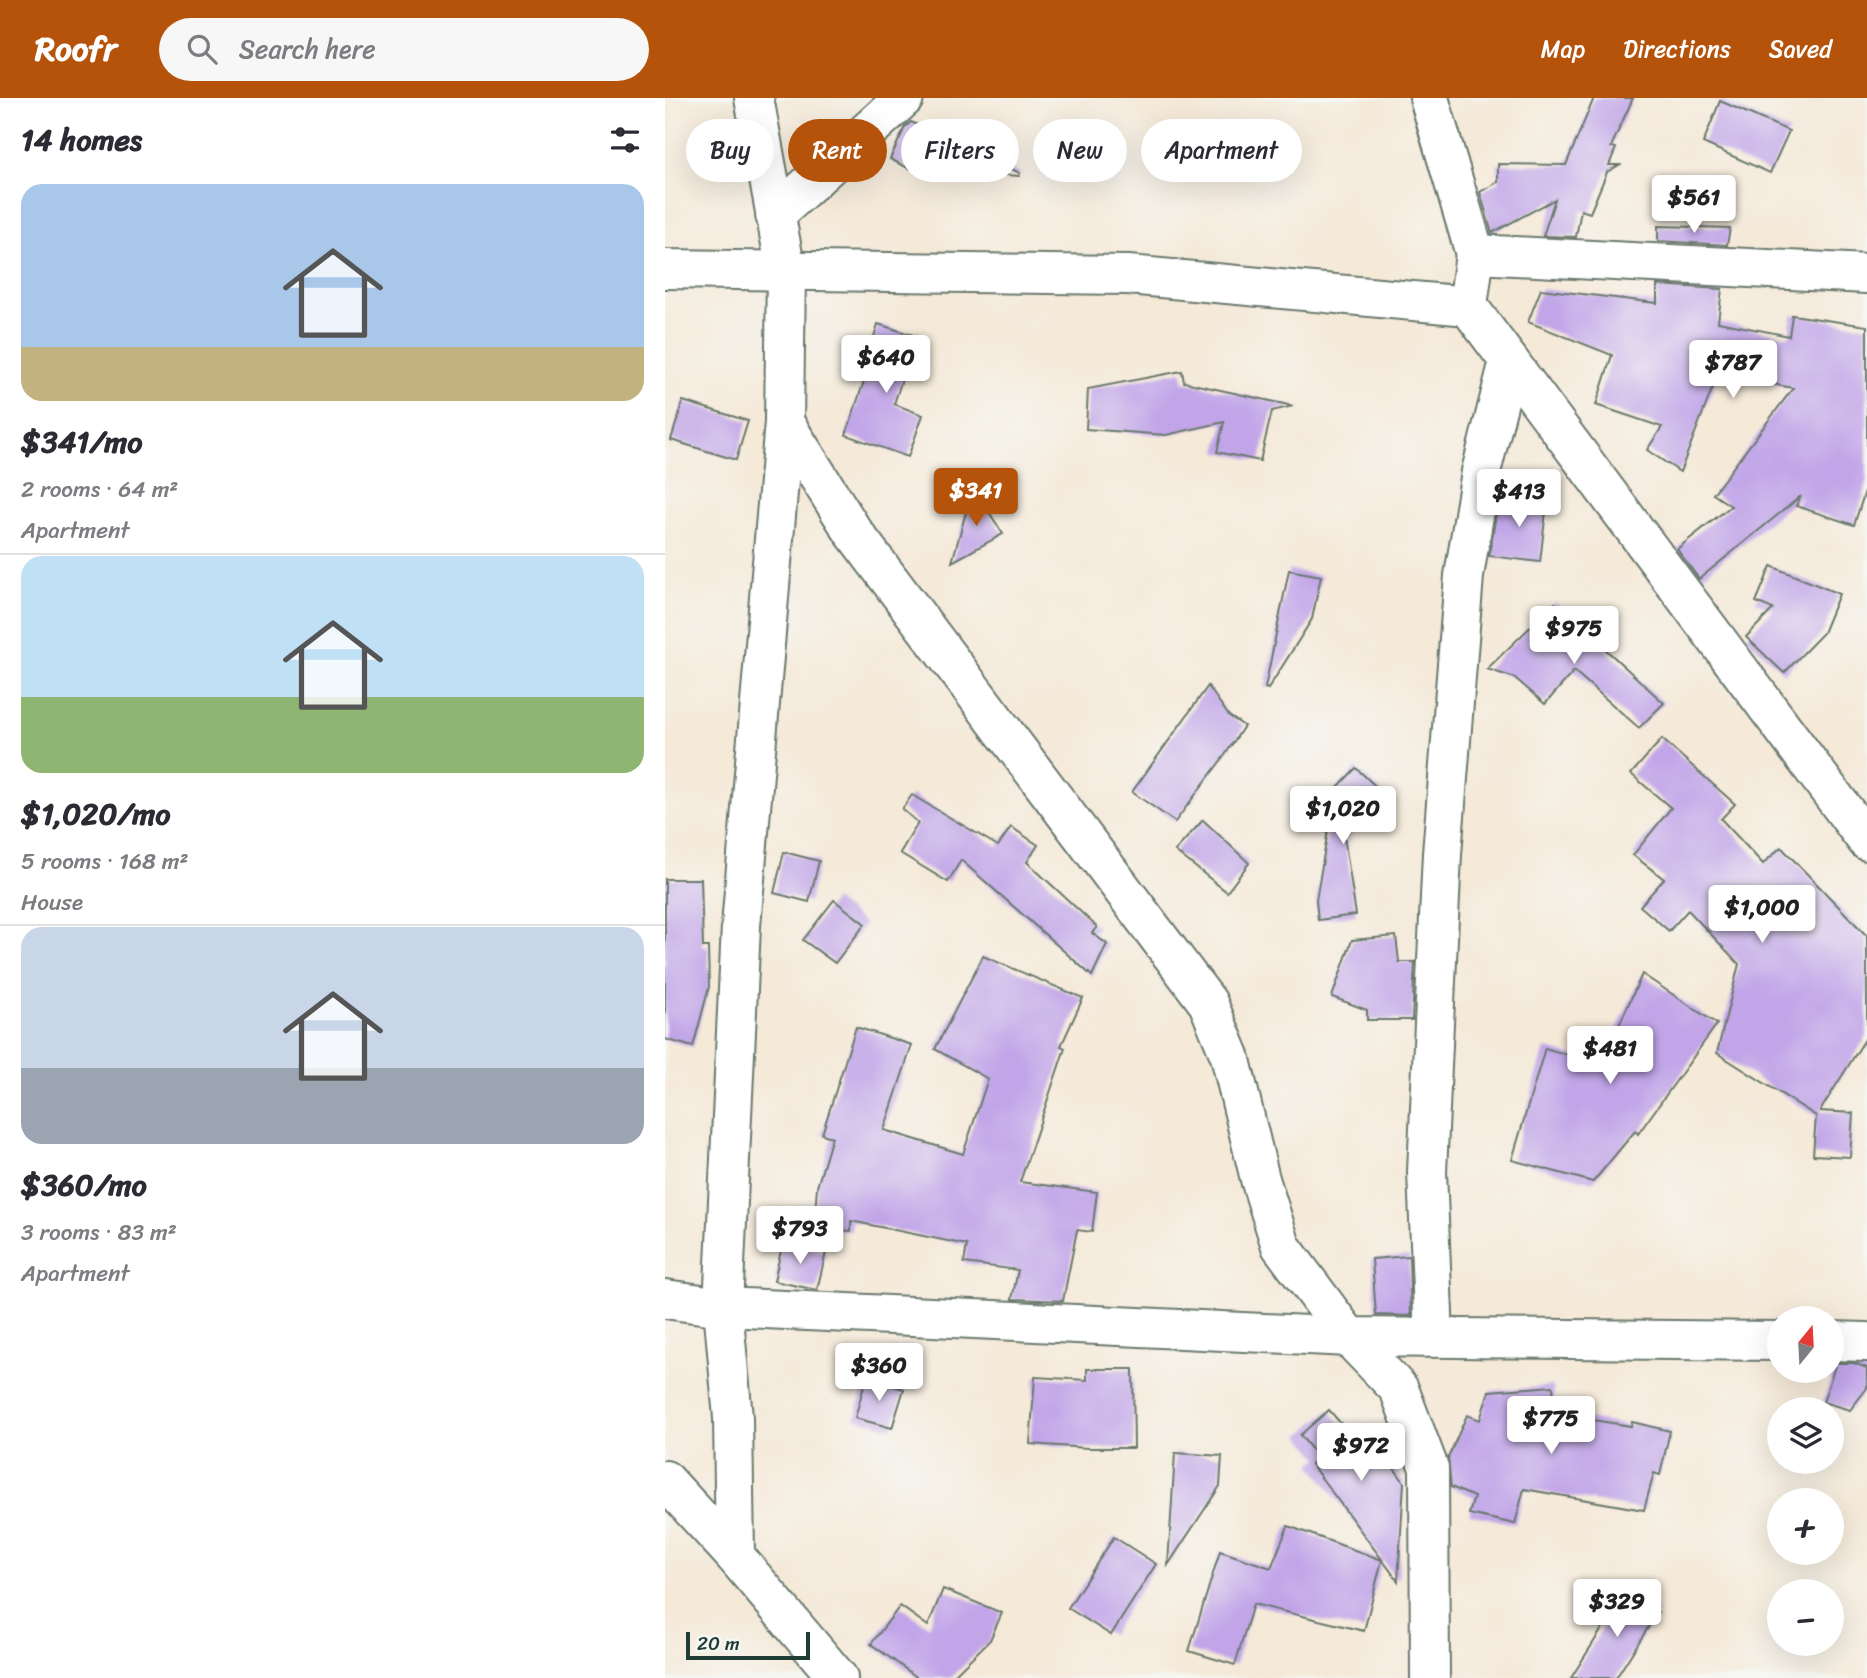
<!DOCTYPE html>
<html lang="en">
<head>
<meta charset="utf-8">
<style>
  body { margin:0; font-family:Sriracha,sans-serif; background:#f7f7f7; color:#2b2b33; height:100vh; display:flex; flex-direction:column; font-size:26px; white-space:nowrap }
  * { box-sizing:border-box; margin:0 }
  p { font-size:23px; color:#7c7c81 }
  .icon { flex:none; width:38px; height:38px; fill:none; stroke:currentColor; stroke-width:2; stroke-linecap:round; stroke-linejoin:round }
  .map { position:relative; flex:1; overflow:hidden }
  .details { display:flex; flex-direction:column; background:#fff; width:665px }
  .details>* { flex:none }
  .guide { position:absolute; left:21px; top:21px; width:665px; height:63px; display:flex; gap:14px }
  .needle { width:46px; rotate:18deg }
  .controls { position:absolute; left:1102px; top:1208px; display:grid; gap:14px }
  .controls a { display:grid; place-items:center; width:77px; height:77px; border-radius:50%; background:#fff; box-shadow:0 7px 28px #0002; font-size:35px }
  .scale { position:absolute; left:21px; bottom:18px; width:124px; box-sizing:border-box; padding-left:7px; border:4px solid #1f3d34; border-top:0; font-size:19px; line-height:24px; white-space:nowrap; color:#1f3d34; -webkit-text-stroke:5px #f6f6f2; paint-order:stroke }
  .price { position:absolute; translate:-50% -60px; padding:0 16px; border-radius:7px; background:#fff; color:#222; font-size:23px; line-height:46px; filter:drop-shadow(0 2px 4px #0008) }
  .price::after { content:''; position:absolute; left:50%; top:42px; width:21px; height:16px; margin-left:-10px; background:inherit; clip-path:polygon(0 0,100% 0,50% 100%) }
  .price.active { background:#b45309; color:#fff }
  ul { padding:0; list-style:none }
  li { display:grid; align-content:center; gap:14px; height:371px; padding:0 21px }
  li+li { border-top:2px solid #e1e1e2 }
  li span { display:grid; place-items:center; height:217px; border-radius:21px; color:#555 }
  li>.icon { margin-inline-start:auto }
  span .icon { width:126px; height:126px; fill:#fffc; stroke-width:1 }
  li b { font-size:30px }
  h2 { display:flex; justify-content:space-between; align-items:center; height:84px; padding:0 21px; font-size:30px }
  .pill { padding:0 24px; border-radius:32px; background:#fff; box-shadow:0 7px 28px #0002; font-size:24px; line-height:63px }
  .pill.active { background:#b45309; color:#fff }
  header { display:flex; align-items:center; gap:42px; box-sizing:border-box; height:98px; padding:0 35px; background:#b45309; color:#fff }
  header strong { font-size:33px }
  nav { display:flex; gap:38px; margin-inline-start:auto; font-size:24px }
  .search { width:490px; height:63px; background:#f7f7f7; display:flex; align-items:center; gap:18px; box-sizing:border-box; padding:0 24px; border-radius:38px; color:#7c7c81; font-size:26px }
  main { display:flex; flex:1; min-height:0 }
  .map>svg:first-child { display:block }
  .building { fill:#c1a5e8 }
  .lines { fill:none; stroke-linecap:round; stroke-linejoin:round }
  .street-casing { stroke:#6a796d; stroke-width:42 }
  .secondary-casing { stroke:#6a796d; stroke-width:42 }
  .street { stroke:#fff; stroke-width:38 }
  .secondary { stroke:#fff; stroke-width:38 }
</style>
</head>
<body>
<header>
<strong>Roofr</strong>
<div class="search"><svg class="icon" aria-label="search" viewBox="0 0 24 24"><circle cx="10" cy="10" r="6"/><path d="M15 15l6 6"/></svg>Search here</div>
<nav><a>Map</a><a>Directions</a><a>Saved</a></nav>
</header>
<main>
<section class="details">
<h2>14 homes<svg class="icon" aria-label="filters" viewBox="0 0 24 24"><path d="M4 7h16M4 17h16"/><circle cx="9" cy="7" r="2"/><circle cx="15" cy="17" r="2"/></svg></h2>
<ul>
<li><span style="background:linear-gradient(#a9c7e8 75%,#c2b280 0)"><svg class="icon" aria-label="home" viewBox="0 0 24 24"><path d="M3 11l9-7 9 7M6 9v11h12V9"/></svg></span><div><b>$341/mo</b><p>2 rooms · 64 m²</p><p>Apartment</p></div></li>
<li><span style="background:linear-gradient(#bfe0f5 65%,#8fb573 0)"><svg class="icon" aria-label="home" viewBox="0 0 24 24"><path d="M3 11l9-7 9 7M6 9v11h12V9"/></svg></span><div><b>$1,020/mo</b><p>5 rooms · 168 m²</p><p>House</p></div></li>
<li><span style="background:linear-gradient(#c9d6e8 65%,#9aa5b1 0)"><svg class="icon" aria-label="home" viewBox="0 0 24 24"><path d="M3 11l9-7 9 7M6 9v11h12V9"/></svg></span><div><b>$360/mo</b><p>3 rooms · 83 m²</p><p>Apartment</p></div></li>
</ul>
</section>
<div class="map">
<svg width="1202" height="1580" viewBox="0 0 1202 1580">
  <rect width="100%" height="100%" fill="#f6f6f2"/>
  <filter id="ink" filterUnits="userSpaceOnUse"><feTurbulence type="fractalNoise" baseFrequency=".0143" numOctaves="2"/><feDisplacementMap in="SourceGraphic" scale="14" xChannelSelector="R" yChannelSelector="G"/><feConvolveMatrix kernelMatrix="1 2 1 2 8 2 1 2 1" color-interpolation-filters="sRGB"/></filter>
  <filter id="wash" filterUnits="userSpaceOnUse"><feTurbulence type="fractalNoise" baseFrequency=".00686" numOctaves="4" result="noise"/><feDisplacementMap in="SourceGraphic" scale="28" xChannelSelector="R" yChannelSelector="G"/><feGaussianBlur stdDeviation="1.57" result="paint"/><feColorMatrix in="noise" values="0 0 0 0 0 0 0 0 0 0 0 0 0 0 0 0 0 1.4 0 .05"/><feComposite in="paint" operator="in"/></filter>
  <g filter="url(#wash)">
    <rect width="100%" height="100%" fill="#f5e9d8"/>
    <g id="blocks">
      <g class="building">
        <polygon points="929,0 968,0 946,49 951,50 944,67 954,67 942,74 925,115 916,112 911,139 878,138 890,101 827,135 815,94 833,84 833,66 901,67"/>
        <polygon points="1055,3 1124,33 1105,75 1038,45"/>
        <polygon points="246,24 355,75 354,78 243,70 225,61 240,29"/>
        <polygon points="993,128 1065,130 1062,147 993,143"/>
        <polygon points="992,187 1057,191 1053,224 1124,238 1127,217 1202,228 1202,387 1189,427 1131,408 1136,398 1034,481 1012,451 1066,408 1048,396 1128,290 1053,276 1015,374 982,352 997,329 931,307 947,257 863,224 876,191 992,205"/>
        <polygon points="213,226 251,238 229,306 258,317 243,359 181,337 203,271 199,270"/>
        <polygon points="517,273 519,284 628,308 607,313 595,363 552,354 559,324 501,337 421,331 423,291"/>
        <polygon points="18,303 83,323 71,362 6,342"/>
        <polygon points="308,389 338,436 287,464"/>
        <polygon points="834,398 882,404 875,464 824,458"/>
        <polygon points="1106,468 1174,496 1158,535 1119,575 1081,539 1108,511 1091,504"/>
        <polygon points="624,472 656,478 647,521 603,591 600,590"/>
        <polygon points="890,505 999,605 974,630 909,573 880,606 850,580 822,571"/>
        <polygon points="543,588 564,618 579,628 560,657 510,724 467,694"/>
        <polygon points="997,641 1070,706 1056,721 1098,766 1116,749 1202,838 1202,938 1155,1013 1188,1015 1185,1059 1148,1057 1151,1018 1052,955 1074,866 1023,812 1004,833 975,808 999,781 968,757 1006,710 966,676"/>
        <polygon points="691,670 719,696 679,738 691,817 653,822 651,802 670,692"/>
        <polygon points="247,697 333,748 346,729 373,747 362,764 432,829 427,835 442,846 427,878 296,762 283,784 235,755 253,725 237,711"/>
        <polygon points="538,722 584,765 562,794 510,753"/>
        <polygon points="119,754 154,763 144,804 109,795"/>
        <polygon points="0,781 36,781 38,849 43,849 44,889 28,949 0,941"/>
        <polygon points="169,802 200,826 170,865 138,842"/>
        <polygon points="731,838 734,864 750,864 747,922 702,922 702,912 667,899 687,842"/>
        <polygon points="318,858 418,900 396,948 400,950 355,1084 432,1094 427,1134 412,1132 398,1203 347,1201 353,1172 299,1165 302,1147 186,1123 186,1133 149,1130 152,1089 167,1039 157,1036 191,929 247,947 219,1032 298,1056 323,981 270,951"/>
        <polygon points="977,876 1052,926 973,1036 970,1033 928,1084 847,1062 880,950 936,967"/>
        <polygon points="118,1144 161,1154 152,1192 109,1183"/>
        <polygon points="744,1158 746,1218 711,1217 707,1161"/>
        <polygon points="1171,1265 1189,1265 1202,1270 1202,1290 1185,1312 1158,1304"/>
        <polygon points="422,1271 468,1271 469,1350 423,1350 365,1346 370,1279 422,1282"/>
        <polygon points="201,1280 239,1291 227,1330 190,1320"/>
        <polygon points="888,1288 890,1316 966,1328 967,1324 1005,1333 995,1377 989,1375 979,1412 859,1391 850,1426 804,1416 809,1399 786,1389 783,1360 802,1317 815,1322 824,1293"/>
        <polygon points="664,1312 685,1336 697,1327 739,1384 733,1483 646,1366 654,1360 635,1337"/>
        <polygon points="510,1355 557,1358 555,1388 503,1467"/>
        <polygon points="623,1428 717,1462 699,1533 588,1506 570,1567 524,1553 555,1453 606,1470"/>
        <polygon points="449,1439 491,1466 446,1537 403,1510"/>
        <polygon points="278,1491 337,1515 325,1542 286,1580 253,1580 206,1546 235,1508 263,1528"/>
        <polygon points="961,1493 993,1514 951,1580 906,1580"/>
      </g>
    </g>
  </g>
  <g filter="url(#ink)">
    <use href="#blocks" fill-opacity="0" stroke="#6a796d" stroke-width="2"/>
    <g class="lines">
      <defs>
        <g id="street">
          <polyline points="764,0 810,156"/>
          <polyline points="110,117 239,0"/>
          <polyline points="0,171 463,177 803,208 810,156 1202,176"/>
          <polyline points="803,208 1202,743"/>
          <polyline points="119,324 187,432 543,905 565,958 595,1081 616,1148 684,1239 734,1291 764,1370 765,1580"/>
          <polyline points="0,1201 58,1209 684,1239 1115,1243"/>
          <polyline points="769,1239 762,1074 777,756 799,478 816,374 844,263"/>
          <polyline points="1167,1243 1202,1244"/>
          <polyline points="70,1458 68,1320 58,1209 76,828 119,324 121,173 89,0"/>
        </g>
        <polyline id="secondary" points="0,1382 70,1458 173,1580"/>
      </defs>
      <use href="#street" class="street-casing"/>
      <use href="#secondary" class="secondary-casing"/>
      <use href="#street" class="street"/>
      <use href="#secondary" class="secondary"/>
    </g>
  </g>
</svg>
<div class="controls">
<a><svg class="needle" viewBox="-14 -14 28 28"><path d="M0-13l5 13h-10z" fill="#e53935"/><path d="M0 13l5-13h-10z" fill="#7c7c81"/></svg></a>
<a><svg class="icon" aria-label="layers" viewBox="0 0 24 24"><path d="M12 4l9 5-9 5-9-5zM3 14l9 5 9-5"/></svg></a>
<a>+</a>
<a>−</a>
</div>
<div class="scale">20 m</div>
<b class="price" style="left:1029px;top:137px">$561</b>
<b class="price" style="left:221px;top:297px">$640</b>
<b class="price" style="left:1068px;top:302px">$787</b>
<b class="price active" style="left:311px;top:430px">$341</b>
<b class="price" style="left:854px;top:431px">$413</b>
<b class="price" style="left:909px;top:568px">$975</b>
<b class="price" style="left:678px;top:748px">$1,020</b>
<b class="price" style="left:1097px;top:847px">$1,000</b>
<b class="price" style="left:945px;top:988px">$481</b>
<b class="price" style="left:135px;top:1168px">$793</b>
<b class="price" style="left:214px;top:1305px">$360</b>
<b class="price" style="left:886px;top:1358px">$775</b>
<b class="price" style="left:696px;top:1385px">$972</b>
<b class="price" style="left:952px;top:1541px">$329</b>
<div class="guide">
<a class="pill">Buy</a>
<a class="pill active">Rent</a>
<a class="pill">Filters</a>
<a class="pill">New</a>
<a class="pill">Apartment</a>
</div>
</div>
</main>
</body>
</html>
